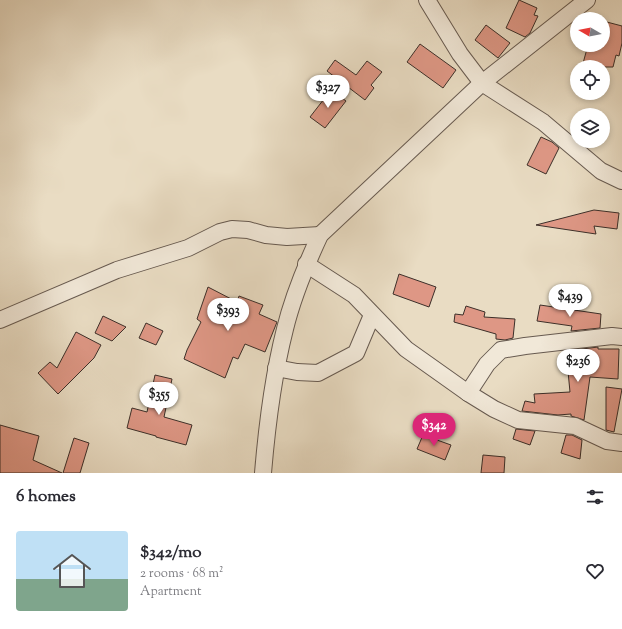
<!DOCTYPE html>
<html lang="en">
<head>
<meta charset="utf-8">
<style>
  body { margin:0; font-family:"Sorts Mill Goudy",serif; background:#f2f2f3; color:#2b2b33; height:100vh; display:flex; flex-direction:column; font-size:15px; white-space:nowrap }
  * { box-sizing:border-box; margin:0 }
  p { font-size:13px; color:#7c7c81 }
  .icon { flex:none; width:22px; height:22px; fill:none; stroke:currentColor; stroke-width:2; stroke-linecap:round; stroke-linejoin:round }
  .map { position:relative; height:473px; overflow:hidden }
  .drawer { display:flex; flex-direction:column; background:#fff; flex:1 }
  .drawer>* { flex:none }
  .needle { width:26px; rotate:279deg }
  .tools { position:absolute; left:570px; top:12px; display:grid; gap:8px }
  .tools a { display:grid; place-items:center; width:40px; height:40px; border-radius:50%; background:#fff; box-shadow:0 2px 6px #0003; font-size:20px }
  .price { position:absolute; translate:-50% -34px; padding:0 9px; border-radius:14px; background:#fff; color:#222; font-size:13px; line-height:26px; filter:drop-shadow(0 1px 2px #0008) }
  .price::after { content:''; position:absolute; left:50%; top:24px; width:12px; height:9px; margin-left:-6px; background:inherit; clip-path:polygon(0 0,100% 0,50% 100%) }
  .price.on { background:#db2777; color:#fff }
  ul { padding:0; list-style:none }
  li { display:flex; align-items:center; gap:12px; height:100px; padding:0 16px }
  li span { display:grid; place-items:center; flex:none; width:112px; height:80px; border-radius:4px; color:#555 }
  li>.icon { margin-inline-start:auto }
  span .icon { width:48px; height:48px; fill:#fffc; stroke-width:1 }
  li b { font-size:17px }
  h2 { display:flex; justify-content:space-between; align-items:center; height:48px; padding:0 16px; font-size:17px }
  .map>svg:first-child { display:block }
  .building { fill:#de9785; stroke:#3c2f29 }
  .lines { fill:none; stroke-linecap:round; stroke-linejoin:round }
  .street-casing { stroke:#675a50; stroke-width:18 }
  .street { stroke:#f1e8d8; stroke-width:16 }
</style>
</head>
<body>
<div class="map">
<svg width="622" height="473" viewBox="0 0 622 473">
  <rect width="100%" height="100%" fill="#e9dcc3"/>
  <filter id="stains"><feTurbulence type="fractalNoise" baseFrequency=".005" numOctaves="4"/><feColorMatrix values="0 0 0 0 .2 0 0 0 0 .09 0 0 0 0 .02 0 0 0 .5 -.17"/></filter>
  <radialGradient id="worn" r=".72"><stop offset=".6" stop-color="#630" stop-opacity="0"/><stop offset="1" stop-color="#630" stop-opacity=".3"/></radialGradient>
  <g class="building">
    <polygon points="519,0 537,8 534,15 538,16 530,33 525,37 506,28"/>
    <polygon points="603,21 622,26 622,43 619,56 616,55 613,67 582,67 588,45 603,45"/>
    <polygon points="486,25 510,43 498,58 475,40"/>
    <polygon points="420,44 456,70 443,88 407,62"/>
    <polygon points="335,60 356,75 367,61 382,72 371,85 374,88 365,100 327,71"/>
    <polygon points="331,90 346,101 325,128 310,117"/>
    <polygon points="541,137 552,142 559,148 546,174 527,165"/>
    <polygon points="594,210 619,213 617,229 594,226 596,234 536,225"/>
    <polygon points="399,274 436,287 429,307 393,294"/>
    <polygon points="208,287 237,302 239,296 263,305 259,314 277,322 265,352 245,344 238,359 233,357 225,378 184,359 187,350 201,322 197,319"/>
    <polygon points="540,305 601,314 600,328 571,331 572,326 537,321"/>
    <polygon points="466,306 485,312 484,317 515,319 513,338 505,340 496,339 496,334 454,322 455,314 463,315"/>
    <polygon points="103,316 126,327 112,341 95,333"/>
    <polygon points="146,323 163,331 156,345 139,338"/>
    <polygon points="76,332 101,345 94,358 58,394 38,373 50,362 57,368"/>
    <polygon points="598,347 598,349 619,349 618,379 590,377 584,420 571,416 571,414 558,415 522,411 525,401 535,403 534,394 570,392 567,361 575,360 574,350"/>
    <polygon points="155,375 172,379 164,417 192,425 186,445 156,437 156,436 127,428 132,408 147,412"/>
    <polygon points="606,387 622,389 614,432 606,430"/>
    <polygon points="0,425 39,436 33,460 62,473 0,473"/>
    <polygon points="516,429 535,431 530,445 513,439"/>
    <polygon points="423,435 451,445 445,460 417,449"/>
    <polygon points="566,435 572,435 582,440 580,459 561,453"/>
    <polygon points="74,438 89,443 80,473 63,473"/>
    <polygon points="483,455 505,457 504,473 481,473"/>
  </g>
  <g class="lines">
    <defs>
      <g id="street">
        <polyline points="427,0 460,54 482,83 543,122 601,171 622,181"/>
        <polyline points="306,264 354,295 406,349 468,393 494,409 518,420 575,426 607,441 622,443"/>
        <polyline points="0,320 117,270 188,248 220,232 232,229 248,230 266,235 287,237 320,235"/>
        <polyline points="276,368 297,372 318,373 356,353 372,315"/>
        <polyline points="468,393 487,364 501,350 525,346 612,336 622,337"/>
        <path d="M263,473C267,425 273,376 285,329C293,296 306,265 320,235L482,83L587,0"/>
      </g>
    </defs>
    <use href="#street" class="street-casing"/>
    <use href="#street" class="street"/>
  </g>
  <rect width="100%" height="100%" filter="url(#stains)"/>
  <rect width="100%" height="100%" fill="url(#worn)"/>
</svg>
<div class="tools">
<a><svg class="needle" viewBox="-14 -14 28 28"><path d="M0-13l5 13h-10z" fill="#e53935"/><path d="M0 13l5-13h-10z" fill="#7c7c81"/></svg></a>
<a><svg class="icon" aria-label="locate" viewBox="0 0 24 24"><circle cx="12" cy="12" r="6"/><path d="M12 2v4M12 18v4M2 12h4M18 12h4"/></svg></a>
<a><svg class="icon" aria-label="layers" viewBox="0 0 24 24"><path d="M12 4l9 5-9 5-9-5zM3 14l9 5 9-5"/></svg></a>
</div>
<b class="price" style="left:328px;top:109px">$327</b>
<b class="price" style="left:570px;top:318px">$439</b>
<b class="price" style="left:228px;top:332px">$393</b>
<b class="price" style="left:578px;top:383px">$236</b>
<b class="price" style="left:159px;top:416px">$355</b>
<b class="price on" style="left:434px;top:447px">$342</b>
</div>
<section class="drawer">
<h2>6 homes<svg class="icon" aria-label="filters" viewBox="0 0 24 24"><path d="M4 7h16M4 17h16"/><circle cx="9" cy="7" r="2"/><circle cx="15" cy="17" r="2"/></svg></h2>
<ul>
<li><span style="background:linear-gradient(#bfe0f5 60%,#7fa58c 0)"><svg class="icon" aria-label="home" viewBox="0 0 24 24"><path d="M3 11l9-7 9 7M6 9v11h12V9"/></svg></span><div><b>$342/mo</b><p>2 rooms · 68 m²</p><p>Apartment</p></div><svg class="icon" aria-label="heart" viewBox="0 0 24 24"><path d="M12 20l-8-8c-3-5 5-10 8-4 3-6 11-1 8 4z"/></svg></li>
</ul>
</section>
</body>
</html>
